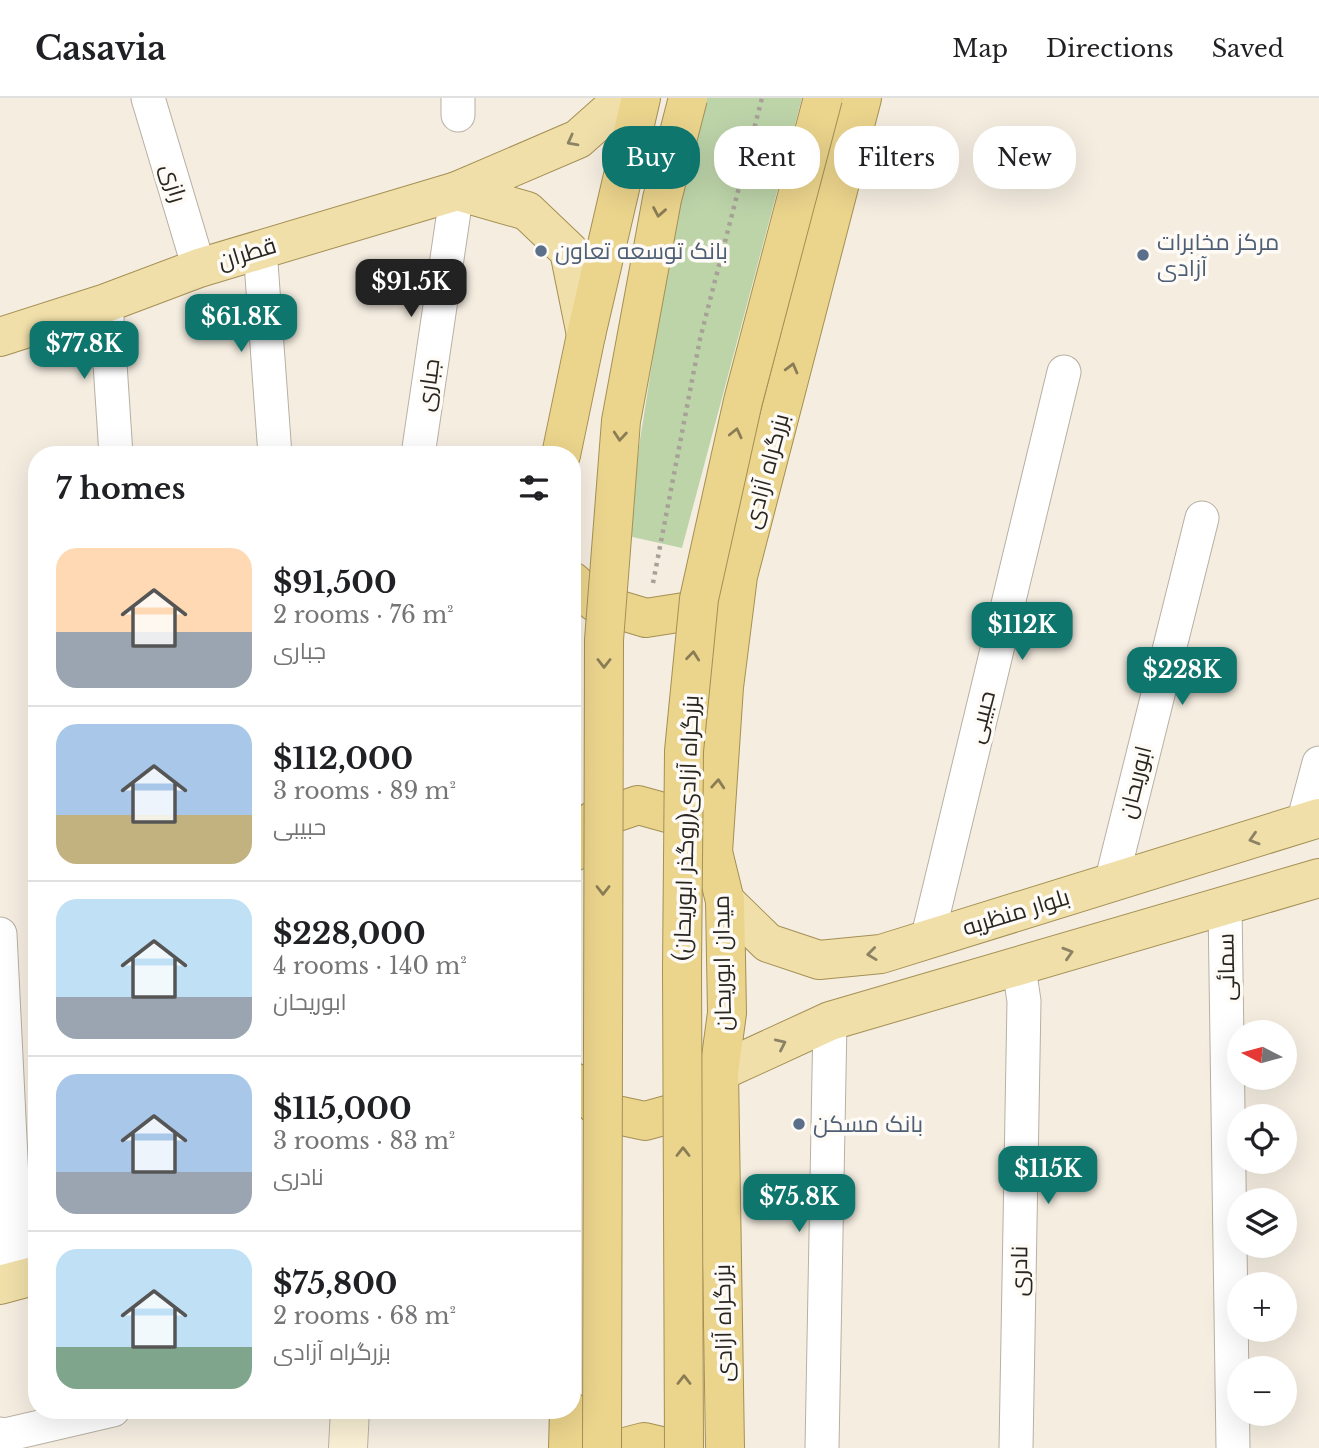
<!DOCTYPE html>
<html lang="en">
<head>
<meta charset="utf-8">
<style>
  body { margin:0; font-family:"Libre Baskerville",Cairo,serif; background:#f6f6f6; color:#202124; height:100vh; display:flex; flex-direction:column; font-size:26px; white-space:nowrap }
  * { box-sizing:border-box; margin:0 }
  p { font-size:23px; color:#757577 }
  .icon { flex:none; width:38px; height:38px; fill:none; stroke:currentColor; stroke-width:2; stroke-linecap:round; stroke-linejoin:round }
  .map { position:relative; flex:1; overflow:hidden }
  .details { position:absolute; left:28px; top:348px; width:553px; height:973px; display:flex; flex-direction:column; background:#fff; border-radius:28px; box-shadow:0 7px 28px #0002 }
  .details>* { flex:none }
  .guide { position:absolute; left:602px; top:28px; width:611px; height:63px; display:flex; gap:14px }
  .needle { width:46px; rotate:276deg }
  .tools { position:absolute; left:1227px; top:922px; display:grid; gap:14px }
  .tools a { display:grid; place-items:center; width:70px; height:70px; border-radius:50%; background:#fff; box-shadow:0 7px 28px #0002; font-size:35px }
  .price { position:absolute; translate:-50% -60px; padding:0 16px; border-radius:14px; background:#0f766e; color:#fff; font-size:23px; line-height:46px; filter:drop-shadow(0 2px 4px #0008) }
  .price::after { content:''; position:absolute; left:50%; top:42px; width:21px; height:16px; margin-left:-10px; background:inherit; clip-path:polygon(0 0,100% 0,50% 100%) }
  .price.current { background:#222; color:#fff }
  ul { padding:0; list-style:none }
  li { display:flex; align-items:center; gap:21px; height:175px; padding:0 28px }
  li+li { border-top:2px solid #e0e0e0 }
  li span { display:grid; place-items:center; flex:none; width:196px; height:140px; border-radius:21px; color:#555 }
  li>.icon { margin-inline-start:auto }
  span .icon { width:84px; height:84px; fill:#fffc; stroke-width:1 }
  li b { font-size:30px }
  h2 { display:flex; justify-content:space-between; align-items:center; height:84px; padding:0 28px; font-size:30px }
  .tag { padding:0 24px; border-radius:28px; background:#fff; box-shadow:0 7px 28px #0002; font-size:24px; line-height:63px }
  .tag.current { background:#0f766e; color:#fff }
  header { display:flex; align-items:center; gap:42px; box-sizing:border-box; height:98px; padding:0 35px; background:#fff; border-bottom:2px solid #e0e0e0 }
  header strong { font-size:33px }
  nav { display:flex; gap:38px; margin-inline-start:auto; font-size:24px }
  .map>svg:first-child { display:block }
  .green { fill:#bdd4a9 }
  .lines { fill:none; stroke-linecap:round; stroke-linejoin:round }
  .minor-casing { stroke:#b7b0a4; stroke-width:35 }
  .secondary-casing { stroke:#b7b0a4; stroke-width:40 }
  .primary-casing { stroke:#a49054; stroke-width:40 }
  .trunk-casing { stroke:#a49054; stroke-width:40 }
  .path { stroke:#a7a197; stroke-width:4.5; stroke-dasharray:3.5 5; stroke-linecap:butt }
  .minor { stroke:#fff; stroke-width:33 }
  .secondary { stroke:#f8efd4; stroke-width:38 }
  .primary { stroke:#f0dfa9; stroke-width:38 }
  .trunk { stroke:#ebd48c; stroke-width:38 }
  .trunk-bridge-casing { stroke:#a49054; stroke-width:40; stroke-linecap:butt }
  .trunk-bridge { stroke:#ebd48c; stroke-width:38 }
  .oneway { stroke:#8c8265 }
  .oneway2 { stroke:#8a7d56 }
  .service-dot { fill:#5c6f8a; stroke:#fefbf6; stroke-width:2.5 }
  .labels { text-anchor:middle; stroke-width:7; stroke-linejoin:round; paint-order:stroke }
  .street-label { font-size:23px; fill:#292621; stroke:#fefbf6 }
  .service-label { font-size:23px; fill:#4e5e75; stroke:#fefbf6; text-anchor:start }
</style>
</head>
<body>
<header>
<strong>Casavia</strong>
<nav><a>Map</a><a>Directions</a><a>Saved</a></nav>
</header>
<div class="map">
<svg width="1319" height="1350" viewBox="0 0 1319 1350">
  <rect width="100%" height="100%" fill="#f5ede0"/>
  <polygon class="green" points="705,0 802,0 682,450 628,438 640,342 676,113"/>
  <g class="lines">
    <defs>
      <g id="minor">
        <polyline points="148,0 199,170"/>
        <polyline points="458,17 458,0"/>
        <polyline points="260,151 275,357"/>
        <polyline points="106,205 116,357"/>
        <polyline points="418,357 457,93"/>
        <polyline points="1303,725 1319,665"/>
        <polyline points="1111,785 1202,420"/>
        <polyline points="1225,808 1233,1350"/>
        <polyline points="0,836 17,1183"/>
        <polyline points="927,842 1064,274"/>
        <polyline points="0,1336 1,1338 113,1312"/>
        <polyline points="822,1350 830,923"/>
        <polyline points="1016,1350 1024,903 1019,870"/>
      </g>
      <polyline id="secondary" points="348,1350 350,1312"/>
      <g id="primary">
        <polyline points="586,237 569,153 527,113 457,93 578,41 624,0"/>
        <polyline points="0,239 106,205 199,170 457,93"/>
        <polyline points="725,803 768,845 819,862 881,856 1319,720"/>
        <polyline points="719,974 830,923 1319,780"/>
        <polyline points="0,1187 37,1177"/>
      </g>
      <g id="trunk">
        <polyline points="561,357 586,237 641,0"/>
        <polyline points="572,483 596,505 646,520 697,512 723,491"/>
        <polyline points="713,754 724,589 738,478 862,0"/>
        <polyline points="572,755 594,722 638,707 678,718 713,754 725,803 727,915 719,974 692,1010 645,1023 603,1014 572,983"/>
        <polyline points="719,974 725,1350"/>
        <polyline points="568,1350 569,1312"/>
        <polyline points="621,1350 644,1344 670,1350"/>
      </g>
    </defs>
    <use href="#minor" class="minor-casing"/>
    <use href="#secondary" class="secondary-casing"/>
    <use href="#primary" class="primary-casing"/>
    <use href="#trunk" class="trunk-casing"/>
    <polyline class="path" points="653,485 700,241 762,0"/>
    <use href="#minor" class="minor"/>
    <use href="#secondary" class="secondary"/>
    <use href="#primary" class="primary"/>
    <use href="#trunk" class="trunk"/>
    <defs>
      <g id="trunk-bridge">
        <polyline points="602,1350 604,542 621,323 662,101 688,0"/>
        <polyline points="684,1350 682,871 684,653 699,501 743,303 823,0"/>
      </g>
    </defs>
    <use href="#trunk-bridge" class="trunk-bridge-casing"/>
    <use href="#trunk-bridge" class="trunk-bridge"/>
  </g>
  <defs><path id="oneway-chevron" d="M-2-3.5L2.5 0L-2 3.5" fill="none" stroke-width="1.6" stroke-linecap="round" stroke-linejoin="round" transform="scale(1.75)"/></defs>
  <g class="oneway">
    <use href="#oneway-chevron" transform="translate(572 43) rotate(152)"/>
    <use href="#oneway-chevron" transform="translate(1254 741) rotate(163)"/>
    <use href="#oneway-chevron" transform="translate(1068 855) rotate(-17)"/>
    <use href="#oneway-chevron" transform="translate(872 856) rotate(173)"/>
    <use href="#oneway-chevron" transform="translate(781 946) rotate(-25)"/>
  </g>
  <g class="oneway2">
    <use href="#oneway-chevron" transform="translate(659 114) rotate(100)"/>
    <use href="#oneway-chevron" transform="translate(792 270) rotate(-75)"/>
    <use href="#oneway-chevron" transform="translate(736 335) rotate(-77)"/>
    <use href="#oneway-chevron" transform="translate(620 338) rotate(95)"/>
    <use href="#oneway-chevron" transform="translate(693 558) rotate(-84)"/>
    <use href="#oneway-chevron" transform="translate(604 565) rotate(90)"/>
    <use href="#oneway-chevron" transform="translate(718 686) rotate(-86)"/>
    <use href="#oneway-chevron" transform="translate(603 792) rotate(90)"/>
    <use href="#oneway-chevron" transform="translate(683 1054) rotate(-90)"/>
    <use href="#oneway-chevron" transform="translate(684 1282) rotate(-90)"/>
  </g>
  <g class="service-dot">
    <circle cx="541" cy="153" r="7"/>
    <circle cx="1143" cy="157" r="7"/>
    <circle cx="799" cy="1026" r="7"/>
  </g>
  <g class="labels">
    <g class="street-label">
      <text transform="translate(174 85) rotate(73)" y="8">رازی</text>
      <text transform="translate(247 155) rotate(-17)" y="8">قطران</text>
      <text transform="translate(428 287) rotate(-82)" y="8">جباری</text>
      <text transform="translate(766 373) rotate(-75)" y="8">بزرگراه آزادی</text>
      <text transform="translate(981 619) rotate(-76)" y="8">حبیبی</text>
      <text transform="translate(1135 684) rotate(-76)" y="8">ابوریحان</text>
      <text transform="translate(686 730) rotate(-88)" y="8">بزرگراه آزادی(روگذر ابوریحان)</text>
      <text transform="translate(1016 814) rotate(-17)" y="8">بلوار منظریه</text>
      <text transform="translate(722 865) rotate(-91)" y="8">میدان ابوریحان</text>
      <text transform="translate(1226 869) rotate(-91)" y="8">سمائی</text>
      <text transform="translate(1019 1173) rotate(-89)" y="8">نادری</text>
      <text transform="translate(723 1225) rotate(-91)" y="8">بزرگراه آزادی</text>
    </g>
    <g class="service-label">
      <text x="1157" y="152">مرکز مخابرات<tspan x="1157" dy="26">آزادی</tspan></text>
      <text x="555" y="161">بانک توسعه تعاون</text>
      <text x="813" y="1034">بانک مسکن</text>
    </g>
  </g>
</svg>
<div class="tools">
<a><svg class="needle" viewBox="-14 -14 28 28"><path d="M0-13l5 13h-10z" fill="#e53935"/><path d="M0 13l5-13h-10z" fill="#757577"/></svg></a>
<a><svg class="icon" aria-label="locate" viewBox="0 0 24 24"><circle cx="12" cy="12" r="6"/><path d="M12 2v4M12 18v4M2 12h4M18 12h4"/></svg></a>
<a><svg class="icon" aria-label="layers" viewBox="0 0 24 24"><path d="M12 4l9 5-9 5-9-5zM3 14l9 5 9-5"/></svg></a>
<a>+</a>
<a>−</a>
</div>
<b class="price current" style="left:411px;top:221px">$91.5K</b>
<b class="price" style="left:241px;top:256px">$61.8K</b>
<b class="price" style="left:84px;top:283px">$77.8K</b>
<b class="price" style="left:1022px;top:564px">$112K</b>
<b class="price" style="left:1182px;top:609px">$228K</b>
<b class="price" style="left:1048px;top:1108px">$115K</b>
<b class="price" style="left:799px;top:1136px">$75.8K</b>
<div class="guide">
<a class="tag current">Buy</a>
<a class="tag">Rent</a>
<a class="tag">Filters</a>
<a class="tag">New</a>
</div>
<section class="details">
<h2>7 homes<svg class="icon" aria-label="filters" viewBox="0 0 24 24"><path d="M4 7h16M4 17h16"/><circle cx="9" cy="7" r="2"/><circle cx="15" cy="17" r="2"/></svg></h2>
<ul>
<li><span style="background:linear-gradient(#ffd9b3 60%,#9aa5b1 0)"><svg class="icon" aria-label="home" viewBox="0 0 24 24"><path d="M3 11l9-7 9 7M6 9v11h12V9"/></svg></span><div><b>$91,500</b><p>2 rooms · 76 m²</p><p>جباری</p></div></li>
<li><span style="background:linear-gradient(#a9c7e8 65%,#c2b280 0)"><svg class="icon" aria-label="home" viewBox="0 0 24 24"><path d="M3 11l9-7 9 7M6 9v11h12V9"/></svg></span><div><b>$112,000</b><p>3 rooms · 89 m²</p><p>حبیبی</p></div></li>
<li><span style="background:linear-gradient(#bfe0f5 70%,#9aa5b1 0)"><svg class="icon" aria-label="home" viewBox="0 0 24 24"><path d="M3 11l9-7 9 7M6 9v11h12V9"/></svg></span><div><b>$228,000</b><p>4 rooms · 140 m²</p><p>ابوریحان</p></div></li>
<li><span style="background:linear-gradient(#a9c7e8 70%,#9aa5b1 0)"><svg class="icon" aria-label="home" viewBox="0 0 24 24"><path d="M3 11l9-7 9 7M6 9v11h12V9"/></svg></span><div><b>$115,000</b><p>3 rooms · 83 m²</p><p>نادری</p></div></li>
<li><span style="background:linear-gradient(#bfe0f5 70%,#7fa58c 0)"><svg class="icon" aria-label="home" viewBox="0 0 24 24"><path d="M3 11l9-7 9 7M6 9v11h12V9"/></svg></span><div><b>$75,800</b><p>2 rooms · 68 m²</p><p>بزرگراه آزادی</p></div></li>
</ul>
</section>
</div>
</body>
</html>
